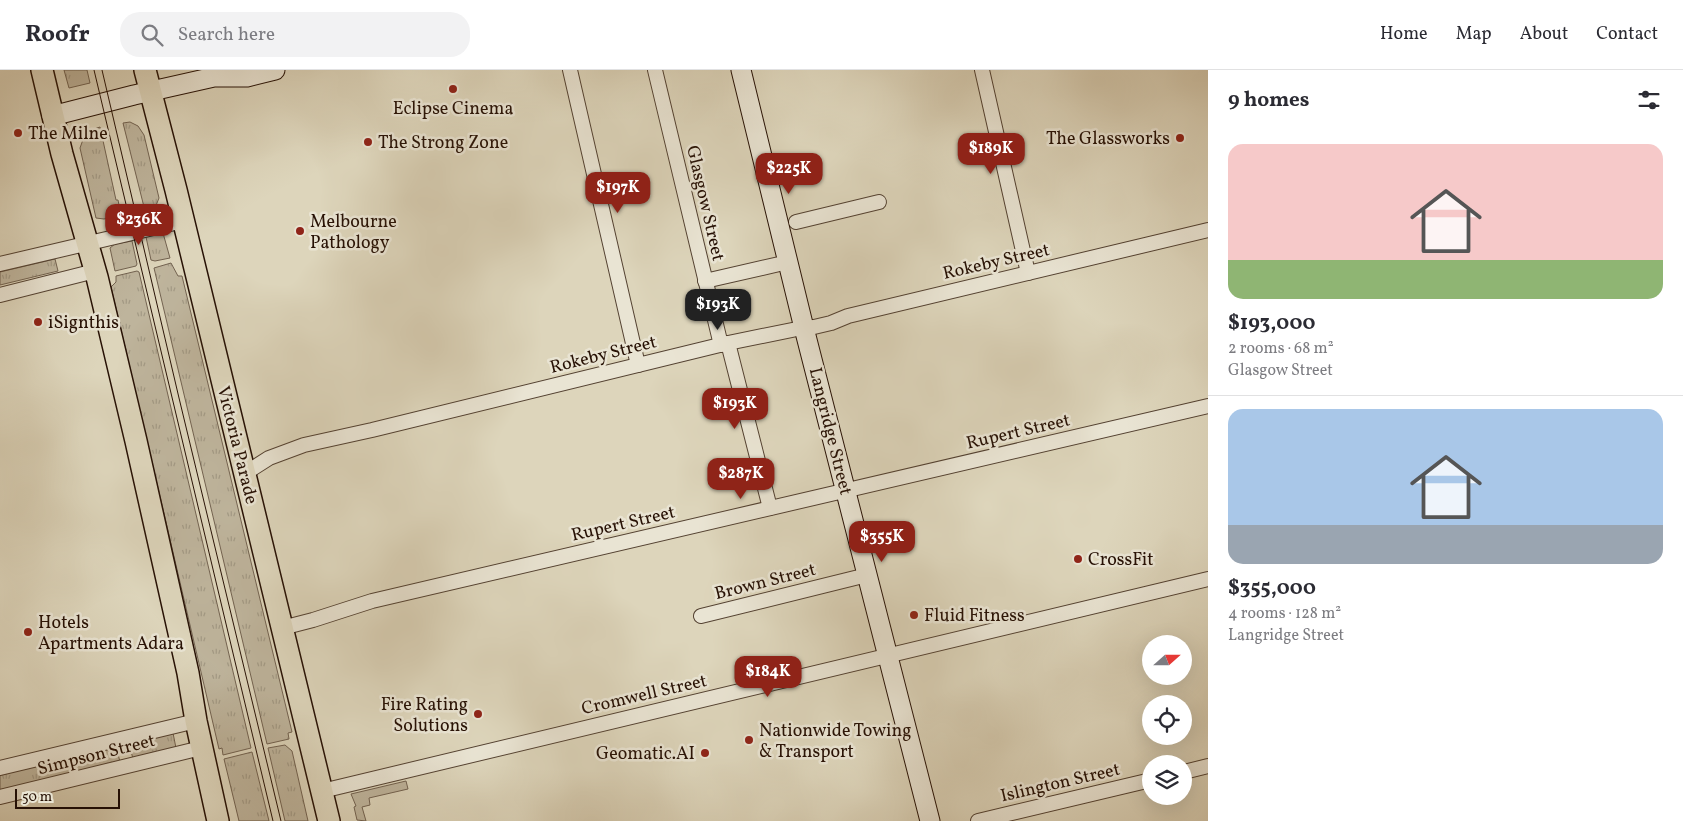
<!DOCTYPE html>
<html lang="en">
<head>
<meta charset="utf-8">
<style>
  body { margin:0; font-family:Vollkorn,serif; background:#f2f2f3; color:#2b2b33; height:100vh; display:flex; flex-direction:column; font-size:19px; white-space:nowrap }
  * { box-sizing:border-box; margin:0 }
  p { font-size:16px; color:#7c7c81 }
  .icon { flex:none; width:28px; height:28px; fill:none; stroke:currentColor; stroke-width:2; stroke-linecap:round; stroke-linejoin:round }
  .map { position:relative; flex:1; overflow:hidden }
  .drawer { display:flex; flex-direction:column; background:#fff; width:475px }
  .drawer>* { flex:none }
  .needle { width:32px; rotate:69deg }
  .fabs { position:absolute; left:1142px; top:565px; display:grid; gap:10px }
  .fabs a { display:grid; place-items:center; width:50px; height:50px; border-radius:50%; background:#fff; box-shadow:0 5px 20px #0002; font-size:25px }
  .scale { position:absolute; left:15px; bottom:12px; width:105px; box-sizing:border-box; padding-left:5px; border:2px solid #271105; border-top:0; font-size:14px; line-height:18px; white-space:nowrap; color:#271105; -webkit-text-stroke:4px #e9e4d3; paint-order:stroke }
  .price { position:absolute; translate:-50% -42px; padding:0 11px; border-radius:10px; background:#8f2418; color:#fff; font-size:16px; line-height:32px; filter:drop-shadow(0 1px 2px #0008) }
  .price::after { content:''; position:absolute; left:50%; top:30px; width:15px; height:11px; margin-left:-8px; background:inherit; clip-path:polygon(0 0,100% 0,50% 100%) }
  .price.on { background:#222; color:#fff }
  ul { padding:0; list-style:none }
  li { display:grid; align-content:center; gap:10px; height:265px; padding:0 20px }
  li+li { border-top:1px solid #e1e1e2 }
  li span { display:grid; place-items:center; height:155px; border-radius:15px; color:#555 }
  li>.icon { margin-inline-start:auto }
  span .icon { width:90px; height:90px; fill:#fffc; stroke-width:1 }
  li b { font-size:21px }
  h2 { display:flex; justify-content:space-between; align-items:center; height:60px; padding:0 20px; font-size:21px }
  header { display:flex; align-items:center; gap:30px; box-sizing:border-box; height:70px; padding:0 25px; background:#fff; border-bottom:1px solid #e1e1e2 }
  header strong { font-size:24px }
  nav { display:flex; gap:28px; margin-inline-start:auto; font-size:18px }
  .search { width:350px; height:45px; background:#f2f2f3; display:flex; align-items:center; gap:12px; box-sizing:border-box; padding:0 18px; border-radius:20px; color:#7c7c81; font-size:19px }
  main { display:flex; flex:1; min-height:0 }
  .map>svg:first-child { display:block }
  .grass { fill:url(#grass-tufts); stroke:#726250 }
  .garden { fill:#beb49c; stroke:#726250 }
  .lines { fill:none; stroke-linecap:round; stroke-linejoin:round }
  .street-casing { stroke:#544232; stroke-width:16 }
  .secondary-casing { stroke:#271105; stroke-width:21 }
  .primary-casing { stroke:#271105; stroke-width:24 }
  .street { stroke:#e9e4d3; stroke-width:14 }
  .secondary { stroke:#e9e4d3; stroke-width:19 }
  .primary { stroke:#ddd5bb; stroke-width:21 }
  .tram { stroke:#271105; stroke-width:1 }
  .poi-dot { fill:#8f2418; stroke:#e9e4d3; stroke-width:2 }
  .labels { text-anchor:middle; stroke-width:5; stroke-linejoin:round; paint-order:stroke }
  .poi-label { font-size:18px; fill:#271105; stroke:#e9e4d3; text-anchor:start }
  .street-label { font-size:18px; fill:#271105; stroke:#e9e4d3 }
</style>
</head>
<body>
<header>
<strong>Roofr</strong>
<div class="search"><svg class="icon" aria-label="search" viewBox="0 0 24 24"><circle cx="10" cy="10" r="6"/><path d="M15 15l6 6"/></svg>Search here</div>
<nav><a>Home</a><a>Map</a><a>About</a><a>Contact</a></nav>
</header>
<main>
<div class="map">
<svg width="1208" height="751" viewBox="0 0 1208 751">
  <defs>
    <pattern id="grass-tufts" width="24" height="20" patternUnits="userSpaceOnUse" patternTransform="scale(1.25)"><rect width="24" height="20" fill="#beb49c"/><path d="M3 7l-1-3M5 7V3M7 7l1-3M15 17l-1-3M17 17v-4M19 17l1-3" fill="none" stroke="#a39a85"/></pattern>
  </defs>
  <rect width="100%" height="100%" fill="#ddd5bb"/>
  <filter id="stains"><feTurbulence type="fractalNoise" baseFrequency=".004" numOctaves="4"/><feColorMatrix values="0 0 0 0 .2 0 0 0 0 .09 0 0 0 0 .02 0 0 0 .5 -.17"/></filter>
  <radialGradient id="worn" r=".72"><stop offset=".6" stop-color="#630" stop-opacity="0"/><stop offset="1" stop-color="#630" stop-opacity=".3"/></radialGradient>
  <g class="grass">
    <polygon points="64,0 87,0 90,13 69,18"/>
    <polygon points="130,52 138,56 144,65 159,128 155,138 145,141 123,53"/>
    <polygon points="100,57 116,130 118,130 121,145 104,149 96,148 80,78 85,64 88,61"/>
    <polygon points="163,163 170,188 155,191 151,190 146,167"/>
    <polygon points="132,171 137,194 136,196 115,201 110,178 115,174"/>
    <polygon points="55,189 58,201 0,215 0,202"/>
    <polygon points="171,193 178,206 182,206 292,662 288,663 289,669 267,674 154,198"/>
    <polygon points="137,201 139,202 251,678 223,685 222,678 219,679 111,217 116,212 116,206"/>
    <polygon points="173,663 176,678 133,689 129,673"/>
    <polygon points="285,675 292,681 308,751 285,751 268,678"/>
    <polygon points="116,676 120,692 0,720 0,704"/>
    <polygon points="252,682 269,751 239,751 224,689"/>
  </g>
  <polygon class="garden" points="406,711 408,719 369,728 370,735 362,737 366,751 357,750 354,737 356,736 351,724"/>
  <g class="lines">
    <defs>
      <g id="street">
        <polyline points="570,0 638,295"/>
        <polyline points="655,0 721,275"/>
        <polyline points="982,0 1028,203"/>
        <polyline points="796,152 879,132"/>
        <polyline points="0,194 183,151"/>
        <polyline points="705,211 788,192"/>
        <polyline points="0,225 95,201"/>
        <polyline points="728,273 770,438"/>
        <polyline points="244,404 269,388 304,375 372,360 728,273 797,259 814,257 831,253 848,246 1208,160"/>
        <polyline points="701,546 867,505"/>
        <polyline points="282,558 313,550 372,531 1208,336"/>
        <polyline points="0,698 196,651"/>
        <polyline points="1184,702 1208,696"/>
        <polyline points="322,721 1208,509"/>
        <polyline points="0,727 201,678"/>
        <polyline points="978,751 1151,710"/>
      </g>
      <g id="secondary">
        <polyline points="741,0 804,258 930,751"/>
        <polyline points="52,46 134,25 214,7 247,7 275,0"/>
      </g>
      <g id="primary">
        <polyline points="42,0 62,84 97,207 136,371 188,603 196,651 218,751"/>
        <polyline points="145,0 176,120 329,751"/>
      </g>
    </defs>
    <use href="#street" class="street-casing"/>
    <use href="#secondary" class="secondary-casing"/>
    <use href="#primary" class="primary-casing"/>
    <use href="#street" class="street"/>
    <use href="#secondary" class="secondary"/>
    <use href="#primary" class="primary"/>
    <g class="tram">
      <polyline points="94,0 273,751"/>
      <polyline points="102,0 179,328 281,751"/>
    </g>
  </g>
  <g class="poi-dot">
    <circle cx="453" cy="19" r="5"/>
    <circle cx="18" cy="63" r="5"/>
    <circle cx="1180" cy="68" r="5"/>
    <circle cx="368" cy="72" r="5"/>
    <circle cx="300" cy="161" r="5"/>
    <circle cx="38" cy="252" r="5"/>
    <circle cx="1078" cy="489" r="5"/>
    <circle cx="914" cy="545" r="5"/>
    <circle cx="28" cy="562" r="5"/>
    <circle cx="478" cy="644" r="5"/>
    <circle cx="749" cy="670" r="5"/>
    <circle cx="705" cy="683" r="5"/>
  </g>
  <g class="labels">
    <g class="poi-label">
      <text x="453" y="44" text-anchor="middle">Eclipse Cinema</text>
      <text x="28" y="69">The Milne</text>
      <text x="1170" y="74" text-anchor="end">The Glassworks</text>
      <text x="378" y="78">The Strong Zone</text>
      <text x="310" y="157">Melbourne<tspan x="310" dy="21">Pathology</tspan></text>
      <text x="48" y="258">iSignthis</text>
      <text x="1088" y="495">CrossFit</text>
      <text x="924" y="551">Fluid Fitness</text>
      <text x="38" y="558">Hotels<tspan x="38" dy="21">Apartments Adara</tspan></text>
      <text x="468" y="640" text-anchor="end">Fire Rating<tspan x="468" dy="21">Solutions</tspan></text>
      <text x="759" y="666">Nationwide Towing<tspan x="759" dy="21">&amp; Transport</tspan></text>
      <text x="695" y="689" text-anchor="end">Geomatic.AI</text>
    </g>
    <g class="street-label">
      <text transform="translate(706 133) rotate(77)" y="6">Glasgow Street</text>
      <text transform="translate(996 191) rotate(-13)" y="6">Rokeby Street</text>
      <text transform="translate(603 284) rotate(-14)" y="6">Rokeby Street</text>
      <text transform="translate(831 361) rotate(76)" y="6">Langridge Street</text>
      <text transform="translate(1018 361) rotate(-13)" y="6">Rupert Street</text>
      <text transform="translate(238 375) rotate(76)" y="6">Victoria Parade</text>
      <text transform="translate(623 453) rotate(-13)" y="6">Rupert Street</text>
      <text transform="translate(765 511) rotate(-14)" y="6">Brown Street</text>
      <text transform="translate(644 624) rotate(-13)" y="6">Cromwell Street</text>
      <text transform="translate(96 684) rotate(-14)" y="6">Simpson Street</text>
      <text transform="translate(1060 712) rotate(-13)" y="6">Islington Street</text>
    </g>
  </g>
  <rect width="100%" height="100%" filter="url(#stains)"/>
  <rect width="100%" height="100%" fill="url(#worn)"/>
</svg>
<div class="fabs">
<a><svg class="needle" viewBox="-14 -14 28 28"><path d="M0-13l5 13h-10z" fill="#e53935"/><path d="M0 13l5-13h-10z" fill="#7c7c81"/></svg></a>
<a><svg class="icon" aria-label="locate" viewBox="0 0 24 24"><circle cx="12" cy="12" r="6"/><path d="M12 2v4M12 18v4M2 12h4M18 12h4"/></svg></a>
<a><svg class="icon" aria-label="layers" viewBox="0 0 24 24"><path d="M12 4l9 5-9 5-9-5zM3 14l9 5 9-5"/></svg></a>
</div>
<div class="scale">50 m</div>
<b class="price" style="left:991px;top:105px">$189K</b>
<b class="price" style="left:789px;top:125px">$225K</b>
<b class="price" style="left:618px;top:144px">$197K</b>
<b class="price" style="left:139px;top:176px">$236K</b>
<b class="price on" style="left:718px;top:261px">$193K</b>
<b class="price" style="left:735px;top:360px">$193K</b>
<b class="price" style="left:741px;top:430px">$287K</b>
<b class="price" style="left:882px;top:493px">$355K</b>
<b class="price" style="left:768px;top:628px">$184K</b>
</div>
<section class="drawer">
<h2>9 homes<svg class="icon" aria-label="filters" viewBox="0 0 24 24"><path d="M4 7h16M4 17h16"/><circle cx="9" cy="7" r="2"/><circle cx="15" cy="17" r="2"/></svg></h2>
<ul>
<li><span style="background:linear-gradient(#f6c9c9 75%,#8fb573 0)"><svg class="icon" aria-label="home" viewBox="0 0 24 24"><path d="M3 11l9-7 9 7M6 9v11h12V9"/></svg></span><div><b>$193,000</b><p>2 rooms · 68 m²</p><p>Glasgow Street</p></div></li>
<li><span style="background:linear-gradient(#a9c7e8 75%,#9aa5b1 0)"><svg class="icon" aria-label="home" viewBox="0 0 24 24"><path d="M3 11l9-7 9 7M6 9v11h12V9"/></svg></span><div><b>$355,000</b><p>4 rooms · 128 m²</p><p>Langridge Street</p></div></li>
</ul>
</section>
</main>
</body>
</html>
